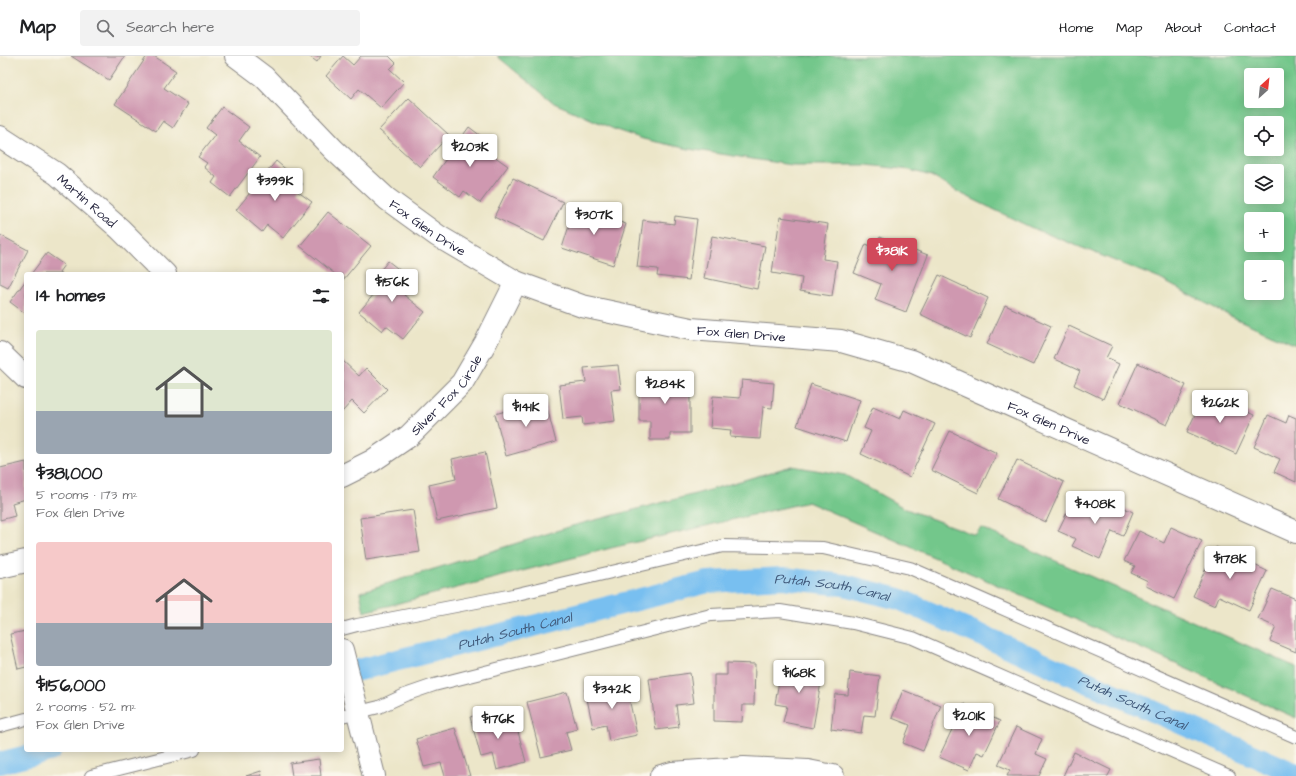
<!DOCTYPE html>
<html lang="en">
<head>
<meta charset="utf-8">
<style>
  body { margin:0; font-family:"Architects Daughter",sans-serif; background:#f2f2f2; color:#202124; height:100vh; display:flex; flex-direction:column; font-size:15px; white-space:nowrap }
  * { box-sizing:border-box; margin:0 }
  p { font-size:13px; color:#757577 }
  .icon { flex:none; width:22px; height:22px; fill:none; stroke:currentColor; stroke-width:2; stroke-linecap:round; stroke-linejoin:round }
  .map { position:relative; flex:1; overflow:hidden }
  .side { position:absolute; left:24px; top:216px; width:320px; height:480px; display:flex; flex-direction:column; background:#fff; border-radius:4px; box-shadow:0 2px 10px #0003 }
  .side>* { flex:none }
  .needle { width:26px; rotate:27deg }
  .controls { position:absolute; left:1244px; top:12px; display:grid; gap:8px }
  .controls a { display:grid; place-items:center; width:40px; height:40px; border-radius:4px; background:#fff; box-shadow:0 2px 10px #0003; font-size:20px }
  .price { position:absolute; translate:-50% -34px; padding:0 9px; border-radius:4px; background:#fff; color:#222; font-size:13px; line-height:26px; filter:drop-shadow(0 1px 2px #0008) }
  .price::after { content:''; position:absolute; left:50%; top:24px; width:12px; height:9px; margin-left:-6px; background:inherit; clip-path:polygon(0 0,100% 0,50% 100%) }
  .price.current { background:#d1495b; color:#fff }
  ul { padding:0; list-style:none }
  li { display:grid; align-content:center; gap:8px; height:212px; padding:0 12px }
  li span { display:grid; place-items:center; height:124px; border-radius:4px; color:#555 }
  li>.icon { margin-inline-start:auto }
  span .icon { width:72px; height:72px; fill:#fffc; stroke-width:1 }
  li b { font-size:17px }
  h2 { display:flex; justify-content:space-between; align-items:center; height:48px; padding:0 12px; font-size:17px }
  header { display:flex; align-items:center; gap:24px; box-sizing:border-box; height:56px; padding:0 20px; background:#fff; border-bottom:1px solid #e0e0e0 }
  header strong { font-size:19px }
  nav { display:flex; gap:22px; margin-inline-start:auto; font-size:14px }
  .search { width:280px; height:36px; background:#f2f2f2; display:flex; align-items:center; gap:10px; box-sizing:border-box; padding:0 14px; border-radius:4px; color:#757577; font-size:15px }
  .map>svg:first-child { display:block }
  .green { fill:#73c78b; stroke:#4a7463; fill-rule:evenodd }
  .lines { fill:none; stroke-linecap:round; stroke-linejoin:round }
  .canal { stroke:#78bff0; stroke-width:22 }
  .building { fill:#cf98b0 }
  .service-casing { stroke:#878482; stroke-width:14 }
  .minor-casing { stroke:#878482; stroke-width:24 }
  .service { stroke:#fff; stroke-width:12 }
  .minor { stroke:#fff; stroke-width:22 }
  .labels { text-anchor:middle; stroke-width:3; stroke-linejoin:round; paint-order:stroke }
  .street-label { font-size:13px; fill:#22223b; stroke:#fbf7ec }
  .water-label { font-size:14px; font-style:italic; fill:#40597a; stroke:#fbf7ec }
</style>
</head>
<body>
<header>
<strong>Map</strong>
<div class="search"><svg class="icon" aria-label="search" viewBox="0 0 24 24"><circle cx="10" cy="10" r="6"/><path d="M15 15l6 6"/></svg>Search here</div>
<nav><a>Home</a><a>Map</a><a>About</a><a>Contact</a></nav>
</header>
<div class="map">
<svg width="1296" height="720" viewBox="0 0 1296 720">
  <rect width="100%" height="100%" fill="#fbf7ec"/>
  <filter id="ink" filterUnits="userSpaceOnUse"><feTurbulence type="fractalNoise" baseFrequency=".025" numOctaves="2"/><feDisplacementMap in="SourceGraphic" scale="8" xChannelSelector="R" yChannelSelector="G"/><feConvolveMatrix kernelMatrix="1 2 1 2 8 2 1 2 1" color-interpolation-filters="sRGB"/></filter>
  <filter id="wash" filterUnits="userSpaceOnUse"><feTurbulence type="fractalNoise" baseFrequency=".012" numOctaves="4" result="noise"/><feDisplacementMap in="SourceGraphic" scale="16" xChannelSelector="R" yChannelSelector="G"/><feGaussianBlur stdDeviation="0.9" result="paint"/><feColorMatrix in="noise" values="0 0 0 0 0 0 0 0 0 0 0 0 0 0 0 0 0 1.4 0 .05"/><feComposite in="paint" operator="in"/></filter>
  <g filter="url(#wash)">
    <rect width="100%" height="100%" fill="#ece6c9"/>
    <g class="green">
      <path d="M497,0H1296V289L1230,260L1160,223L1030,171L960,137L931,120L910,114L867,109H791L689,93L643,83L616,74L554,47ZM1251,19H1277V45H1251ZM1251,67H1277V93H1251ZM1251,115H1277V141H1251ZM1251,163H1277V189H1251ZM1251,211H1277V237H1251Z"/>
      <polygon points="792,410 845,419 906,453 975,479 981,472 1296,611 1296,662 1118,582 808,446 611,492 364,556 360,536 572,470 699,437"/>
    </g>
    <g class="lines">
      <g class="canal">
        <path id="s1" d="M342,618L708,526L783,522L844,529L899,543L1296,718"/>
        <polyline points="0,707 51,694"/>
      </g>
    </g>
    <g id="blocks">
      <g class="building">
        <polygon points="71,0 125,0 109,24"/>
        <polygon points="147,0 154,0 176,15 164,32 188,48 173,72 163,65 156,75 115,48"/>
        <polygon points="309,0 321,0 317,6"/>
        <polygon points="343,0 353,9 361,0 389,0 396,7 390,13 404,26 381,52 359,33 351,43 326,20"/>
        <polygon points="409,42 449,79 420,111 379,74"/>
        <polygon points="222,51 249,71 239,85 260,101 230,141 212,127 216,121 204,111 207,107 198,101 215,79 206,72"/>
        <polygon points="469,71 485,83 480,90 508,110 480,147 464,135 460,141 433,121"/>
        <polygon points="276,105 303,128 297,135 312,146 283,182 267,169 262,176 236,154"/>
        <polygon points="513,122 563,146 544,185 494,161"/>
        <polygon points="575,151 626,168 613,209 562,192"/>
        <polygon points="328,156 371,190 343,224 342,218 335,218 300,190"/>
        <polygon points="675,160 697,163 689,224 657,220 658,213 637,211 643,164 674,168"/>
        <polygon points="780,161 828,168 823,203 837,205 832,240 800,235 802,222 772,217"/>
        <polygon points="0,179 28,194 8,232 0,228"/>
        <polygon points="712,180 765,190 757,233 704,222"/>
        <polygon points="880,181 928,199 906,256 875,244 881,228 854,217 866,188 876,192"/>
        <polygon points="47,197 64,209 59,216 62,218 31,218"/>
        <polygon points="388,205 415,226 404,239 425,256 403,283 386,270 382,275 359,256 380,231 372,225"/>
        <polygon points="939,219 988,242 970,282 920,258"/>
        <polygon points="26,224 26,258 10,246"/>
        <polygon points="1005,249 1051,270 1033,309 987,288"/>
        <polygon points="1069,270 1112,290 1106,302 1119,308 1103,343 1074,329 1080,315 1054,303"/>
        <polygon points="342,304 359,320 366,312 387,333 364,357 352,345 342,356"/>
        <polygon points="1138,307 1186,329 1167,369 1120,347"/>
        <polygon points="618,309 621,333 611,334 615,365 583,369 582,361 563,363 559,329 586,326 584,312"/>
        <polygon points="639,319 690,319 690,377 670,377 670,384 650,384 650,365 639,365"/>
        <polygon points="742,324 774,327 772,352 763,351 760,383 730,381 731,374 710,372 713,340 740,342"/>
        <polygon points="811,328 860,344 846,386 797,370"/>
        <polygon points="1205,337 1254,359 1236,398 1187,376"/>
        <polygon points="545,344 556,386 506,400 495,358"/>
        <polygon points="873,351 900,363 904,354 935,368 910,421 861,398 871,375 864,372"/>
        <polygon points="1268,359 1286,367 1289,359 1296,362 1296,426 1274,416 1280,403 1254,391"/>
        <polygon points="950,375 997,397 978,437 931,414"/>
        <polygon points="485,396 497,452 437,465 429,429 456,423 452,403"/>
        <polygon points="1017,404 1064,426 1046,466 998,443"/>
        <polygon points="26,406 26,443 12,447 15,460 0,464 0,412"/>
        <polygon points="1103,442 1133,456 1123,480 1112,475 1100,503 1072,490 1076,483 1058,475 1073,444 1097,455"/>
        <polygon points="413,454 420,496 366,504 360,462"/>
        <polygon points="1171,471 1202,485 1174,543 1146,530 1148,525 1131,517 1135,510 1124,505 1139,475 1164,487"/>
        <polygon points="1216,491 1267,515 1249,554 1219,540 1215,550 1193,540"/>
        <polygon points="1272,533 1296,543 1296,596 1270,585 1276,571 1258,563"/>
        <polygon points="26,575 26,611 18,613 10,578"/>
        <polygon points="727,607 755,608 754,649 743,649 742,666 714,665 714,619 727,619"/>
        <polygon points="782,607 823,615 813,672 783,666 787,650 775,648"/>
        <polygon points="850,616 880,620 875,660 864,659 861,677 831,673 835,638 848,639"/>
        <polygon points="690,617 694,647 676,649 679,671 656,674 649,623"/>
        <polygon points="625,624 637,679 609,685 606,669 593,672 585,633"/>
        <polygon points="903,634 941,649 923,695 903,687 910,669 892,662"/>
        <polygon points="567,636 577,673 566,676 571,694 541,701 527,646"/>
        <polygon points="964,648 1000,665 984,699 977,696 969,714 939,701"/>
        <polygon points="498,653 505,675 517,672 526,706 497,714 493,698 481,701 470,661"/>
        <polygon points="1016,671 1042,683 1036,698 1047,703 1039,720 1007,720 1010,714 998,709"/>
        <polygon points="455,672 470,720 445,720 441,707 424,711 416,683"/>
        <polygon points="1074,696 1111,714 1108,720 1063,720"/>
        <polygon points="319,703 321,720 292,720 290,707"/>
        <polygon points="261,715 262,720 246,720"/>
      </g>
    </g>
  </g>
  <g filter="url(#ink)">
    <use href="#blocks" fill-opacity="0" stroke="#878482" stroke-width="1"/>
    <g class="lines">
      <defs>
        <g id="service">
          <polyline points="342,573 357,569 513,539 723,490 823,492 910,512 1296,681"/>
          <polyline points="342,660 379,651 405,639 434,629 711,559 780,555 853,567 913,582 1229,720"/>
          <polyline points="0,670 26,663"/>
          <polyline points="91,720 194,694"/>
        </g>
        <g id="minor">
          <path id="s2" d="M236,0L264,21L334,94L387,143L438,180L516,226L582,250L691,273L841,285L911,305L1296,476"/>
          <path id="s3" d="M0,81L57,118L120,173L165,218"/>
          <polyline points="0,297 26,322"/>
          <path id="s4" d="M342,420L372,405L409,380L462,327L486,286L516,226"/>
          <polyline points="0,511 26,505"/>
          <polyline points="342,594 374,720"/>
          <polyline points="661,720 672,717 744,712 808,715 833,720"/>
        </g>
      </defs>
      <use href="#service" class="service-casing"/>
      <use href="#minor" class="minor-casing"/>
      <use href="#service" class="service"/>
      <use href="#minor" class="minor"/>
    </g>
  </g>
  <g class="labels">
    <g class="street-label">
      <text dy="5" stroke="none"><textPath href="#s3" startOffset="108">Martin Road</textPath></text>
      <text dy="5" stroke="none"><textPath href="#s2" startOffset="258">Fox Glen Drive</textPath></text>
      <text dy="5" stroke="none"><textPath href="#s2" startOffset="594">Fox Glen Drive</textPath></text>
      <text dy="5" stroke="none"><textPath href="#s4" startOffset="134">Silver Fox Circle</textPath></text>
      <text dy="5" stroke="none"><textPath href="#s2" startOffset="918">Fox Glen Drive</textPath></text>
    </g>
    <g class="water-label">
      <text dy="5" stroke="none"><textPath href="#s1" startOffset="502">Putah South Canal</textPath></text>
      <text dy="5" stroke="none"><textPath href="#s1" startOffset="178">Putah South Canal</textPath></text>
      <text dy="5" stroke="none"><textPath href="#s1" startOffset="826">Putah South Canal</textPath></text>
    </g>
  </g>
</svg>
<div class="controls">
<a><svg class="needle" viewBox="-14 -14 28 28"><path d="M0-13l5 13h-10z" fill="#e53935"/><path d="M0 13l5-13h-10z" fill="#757577"/></svg></a>
<a><svg class="icon" aria-label="locate" viewBox="0 0 24 24"><circle cx="12" cy="12" r="6"/><path d="M12 2v4M12 18v4M2 12h4M18 12h4"/></svg></a>
<a><svg class="icon" aria-label="layers" viewBox="0 0 24 24"><path d="M12 4l9 5-9 5-9-5zM3 14l9 5 9-5"/></svg></a>
<a>+</a>
<a>−</a>
</div>
<b class="price" style="left:470px;top:112px">$203K</b>
<b class="price" style="left:275px;top:146px">$399K</b>
<b class="price" style="left:594px;top:180px">$307K</b>
<b class="price current" style="left:892px;top:216px">$381K</b>
<b class="price" style="left:392px;top:247px">$156K</b>
<b class="price" style="left:665px;top:349px">$284K</b>
<b class="price" style="left:1220px;top:368px">$262K</b>
<b class="price" style="left:526px;top:372px">$141K</b>
<b class="price" style="left:1095px;top:469px">$408K</b>
<b class="price" style="left:1230px;top:524px">$178K</b>
<b class="price" style="left:799px;top:638px">$168K</b>
<b class="price" style="left:612px;top:654px">$342K</b>
<b class="price" style="left:969px;top:681px">$201K</b>
<b class="price" style="left:498px;top:684px">$176K</b>
<section class="side">
<h2>14 homes<svg class="icon" aria-label="filters" viewBox="0 0 24 24"><path d="M4 7h16M4 17h16"/><circle cx="9" cy="7" r="2"/><circle cx="15" cy="17" r="2"/></svg></h2>
<ul>
<li><span style="background:linear-gradient(#dfe7d0 65%,#9aa5b1 0)"><svg class="icon" aria-label="home" viewBox="0 0 24 24"><path d="M3 11l9-7 9 7M6 9v11h12V9"/></svg></span><div><b>$381,000</b><p>5 rooms · 173 m²</p><p>Fox Glen Drive</p></div></li>
<li><span style="background:linear-gradient(#f6c9c9 65%,#9aa5b1 0)"><svg class="icon" aria-label="home" viewBox="0 0 24 24"><path d="M3 11l9-7 9 7M6 9v11h12V9"/></svg></span><div><b>$156,000</b><p>2 rooms · 52 m²</p><p>Fox Glen Drive</p></div></li>
</ul>
</section>
</div>
</body>
</html>
